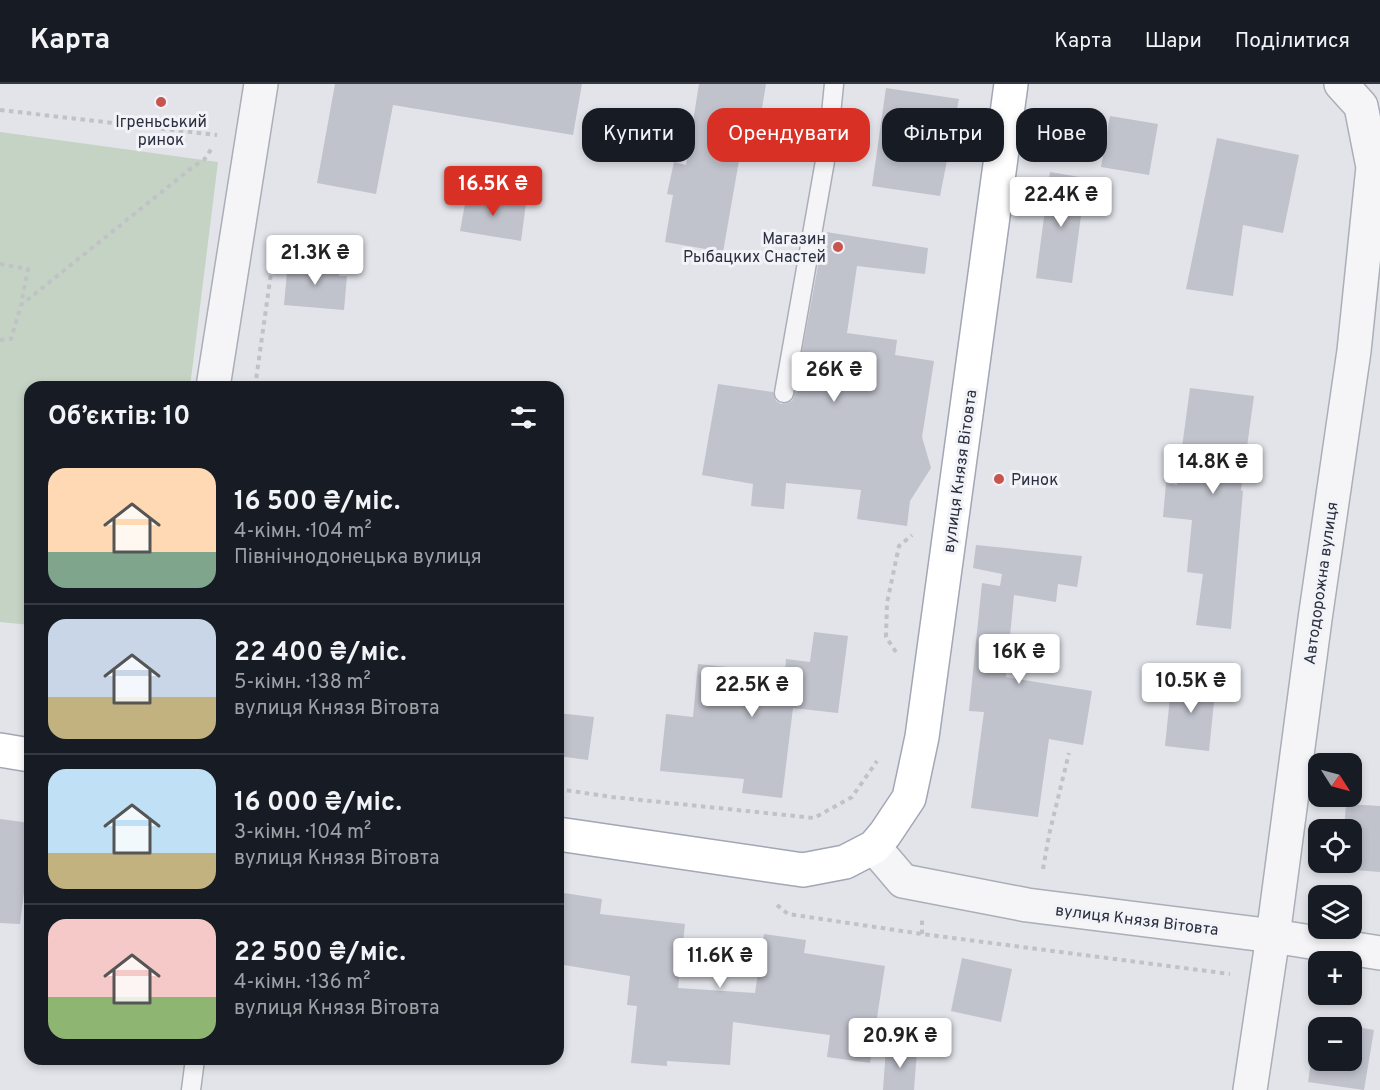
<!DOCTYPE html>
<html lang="uk">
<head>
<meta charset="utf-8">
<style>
  body { margin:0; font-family:Overpass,sans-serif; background:#242831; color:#f1f3f6; height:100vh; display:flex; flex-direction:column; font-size:22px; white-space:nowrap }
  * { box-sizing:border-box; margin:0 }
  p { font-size:20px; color:#9ea1a6 }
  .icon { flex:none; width:33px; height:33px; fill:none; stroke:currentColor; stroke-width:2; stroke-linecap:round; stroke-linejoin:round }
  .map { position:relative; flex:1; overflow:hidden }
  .drawer { position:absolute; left:24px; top:297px; width:540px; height:684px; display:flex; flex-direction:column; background:#171b24; border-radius:18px; box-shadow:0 3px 9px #0003 }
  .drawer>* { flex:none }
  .guide { position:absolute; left:582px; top:24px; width:570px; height:54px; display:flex; gap:12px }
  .needle { width:39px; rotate:126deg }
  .tools { position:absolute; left:1308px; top:669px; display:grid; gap:12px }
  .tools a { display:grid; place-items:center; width:54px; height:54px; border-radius:12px; background:#171b24; box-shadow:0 3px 9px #0003; font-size:30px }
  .price { position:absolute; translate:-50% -51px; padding:0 14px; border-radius:6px; background:#fff; color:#222; font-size:20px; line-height:39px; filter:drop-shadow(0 2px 3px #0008) }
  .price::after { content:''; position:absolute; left:50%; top:36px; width:18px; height:14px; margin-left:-9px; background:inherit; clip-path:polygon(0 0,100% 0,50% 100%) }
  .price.on { background:#d93025; color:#fff }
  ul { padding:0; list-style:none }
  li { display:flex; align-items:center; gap:18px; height:150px; padding:0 24px }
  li+li { border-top:2px solid #363941 }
  li span { display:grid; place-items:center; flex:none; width:168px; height:120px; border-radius:18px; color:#555 }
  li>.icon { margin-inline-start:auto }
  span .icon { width:72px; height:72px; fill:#fffc; stroke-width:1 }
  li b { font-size:26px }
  h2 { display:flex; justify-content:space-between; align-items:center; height:72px; padding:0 24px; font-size:26px }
  .pill { padding:0 21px; border-radius:18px; background:#171b24; box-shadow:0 3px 9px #0003; font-size:21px; line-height:54px }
  .pill.on { background:#d93025; color:#fff }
  header { display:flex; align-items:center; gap:36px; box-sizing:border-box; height:84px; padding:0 30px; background:#171b24; border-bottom:2px solid #363941 }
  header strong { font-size:28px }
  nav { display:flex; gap:33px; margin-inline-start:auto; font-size:21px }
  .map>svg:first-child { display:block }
  .green { fill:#c5d3c4 }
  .building { fill:#c0c2cc; fill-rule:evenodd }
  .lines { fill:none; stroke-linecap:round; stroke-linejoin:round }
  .service-casing { stroke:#abaeb7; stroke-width:21 }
  .minor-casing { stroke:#abaeb7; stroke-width:36 }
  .tertiary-casing { stroke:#abaeb7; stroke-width:36 }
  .primary-casing { stroke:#a2a6b5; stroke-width:36 }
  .path { stroke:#c0c2c8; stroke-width:4; stroke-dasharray:4.5 4.5; stroke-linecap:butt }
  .service { stroke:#f5f5f8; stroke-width:18 }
  .minor { stroke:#f5f5f8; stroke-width:33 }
  .tertiary { stroke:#f5f5f8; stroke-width:33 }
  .primary { stroke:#fff; stroke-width:33 }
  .poi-dot { fill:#c7544f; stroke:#f2f3f7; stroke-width:2 }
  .labels { text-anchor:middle; stroke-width:6; stroke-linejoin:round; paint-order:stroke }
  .poi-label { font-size:16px; fill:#2b2f41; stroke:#f2f3f7 }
  .street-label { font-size:16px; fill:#2b2f41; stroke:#f2f3f7 }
</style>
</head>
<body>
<header>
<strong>Карта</strong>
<nav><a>Карта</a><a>Шари</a><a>Поділитися</a></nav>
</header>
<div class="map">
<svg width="1380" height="1006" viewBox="0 0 1380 1006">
  <rect width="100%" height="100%" fill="#e2e4ea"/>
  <polygon class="green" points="0,48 218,78 190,303 30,303 30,541 0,538"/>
  <g class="building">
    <polygon points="335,0 582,0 573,51 393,21 376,110 317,99"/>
    <polygon points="699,0 766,0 754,73 740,71 723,168 665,158 673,111 667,110 674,78 686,81"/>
    <polygon points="886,4 959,15 940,112 872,102"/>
    <polygon points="1110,32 1158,40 1149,91 1101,83"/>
    <polygon points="1217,54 1299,71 1283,149 1243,141 1233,212 1186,205"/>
    <polygon points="1050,88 1086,94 1072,199 1036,194"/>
    <polygon points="467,109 526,119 521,157 460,147"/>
    <polygon points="826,148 928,164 925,190 857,182 847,249 897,256 895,271 934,277 922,353 931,384 910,417 907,442 857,435 861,406 786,399 784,425 751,422 753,400 702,391 718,300 773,308 776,317 781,320 788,319 793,316 820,171"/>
    <polygon points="288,177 340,182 339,192 347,192 344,226 284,221"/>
    <polygon points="1190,304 1254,312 1241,406 1243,407 1231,545 1196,541 1203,490 1187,488 1192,436 1163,433 1166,399 1177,401"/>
    <polygon points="976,461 1082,472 1077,503 1058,500 1056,518 1014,511 1006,593 1092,607 1083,661 1049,655 1038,733 971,724 984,628 969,627 982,499 1000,502 1002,490 973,484"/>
    <polygon points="814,548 848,552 838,629 793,624 782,714 742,709 744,695 660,687 666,630 693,633 698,580 785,589 786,575 810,578"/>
    <polygon points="1172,594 1216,598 1209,667 1165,662"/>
    <polygon points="558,629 594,633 588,676 558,672"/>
    <polygon points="1346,720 1380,722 1380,788 1341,785 1341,778 1352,778 1352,746 1344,746"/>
    <polygon points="0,735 30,739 30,761 20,840 0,839"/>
    <polygon points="558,808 602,815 600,830 685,840 678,904 755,909 764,850 806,856 804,869 885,882 870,979 827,973 830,951 733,938 730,981 667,977 667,982 631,979 637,922 627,921 630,892 558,880"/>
    <polygon points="962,874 1012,885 1001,938 951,927"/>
    <path d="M1318,936L1374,946L1364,1006L1308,998ZM1318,944H1352V976H1318Z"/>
    <polygon points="886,964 917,966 914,1006 883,1006"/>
  </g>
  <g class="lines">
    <defs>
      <g id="service">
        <polyline points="784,309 828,60 834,0"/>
        <polyline points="191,1006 195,975"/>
      </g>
      <g id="minor">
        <polyline points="213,303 261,0"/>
        <polyline points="1273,852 1315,535 1354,267 1373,83 1361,22 1341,0"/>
      </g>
      <g id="tertiary">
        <polyline points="874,763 903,797 1027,821 1273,852 1380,869"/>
        <polyline points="1250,1006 1273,852"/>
      </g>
      <g id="primary">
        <polyline points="0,666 30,671"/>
        <polyline points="558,750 803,786 845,778 874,763 885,750 909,714 922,653 1011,0"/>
      </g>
    </defs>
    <use href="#service" class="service-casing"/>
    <use href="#minor" class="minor-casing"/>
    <use href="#tertiary" class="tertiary-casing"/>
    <use href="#primary" class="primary-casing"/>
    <g class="path">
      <polyline points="0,26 217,51"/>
      <polyline points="0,180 28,185 21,220"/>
      <polyline points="0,256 11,255 21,221 194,82 204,76 212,64"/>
      <polyline points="255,303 272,182"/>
      <polyline points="896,568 886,553 887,519 899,462 912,451"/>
      <polyline points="558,705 612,713 814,734 852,713 877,677"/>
      <polyline points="1043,785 1049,751 1069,669"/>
      <polyline points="777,821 788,830 922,850 1230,890"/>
      <polyline points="922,850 922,836"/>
    </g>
    <use href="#service" class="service"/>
    <use href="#minor" class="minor"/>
    <use href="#tertiary" class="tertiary"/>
    <use href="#primary" class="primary"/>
  </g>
  <g class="poi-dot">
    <circle cx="161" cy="18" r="6"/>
    <circle cx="838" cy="163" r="6"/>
    <circle cx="999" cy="395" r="6"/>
  </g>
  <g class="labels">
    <g class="poi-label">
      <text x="161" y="43">Ігреньський<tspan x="161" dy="18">ринок</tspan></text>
      <text x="826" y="160" text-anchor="end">Магазин<tspan x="826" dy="18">Рыбацких Снастей</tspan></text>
      <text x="1011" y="401" text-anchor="start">Ринок</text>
    </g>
    <g class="street-label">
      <text transform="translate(959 387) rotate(-82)" y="6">вулиця Князя Вітовта</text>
      <text transform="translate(1320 499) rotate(-82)" y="6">Автодорожна вулиця</text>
      <text transform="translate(1137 835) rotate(7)" y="6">вулиця Князя Вітовта</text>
    </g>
  </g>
</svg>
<div class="tools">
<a><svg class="needle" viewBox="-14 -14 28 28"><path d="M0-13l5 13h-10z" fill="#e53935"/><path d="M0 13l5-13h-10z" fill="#9ea1a6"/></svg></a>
<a><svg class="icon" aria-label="locate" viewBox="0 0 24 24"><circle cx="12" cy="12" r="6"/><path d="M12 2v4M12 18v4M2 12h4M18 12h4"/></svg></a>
<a><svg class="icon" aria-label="layers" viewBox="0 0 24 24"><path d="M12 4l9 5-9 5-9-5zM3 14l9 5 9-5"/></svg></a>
<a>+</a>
<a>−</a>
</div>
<b class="price on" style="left:493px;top:133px">16.5K ₴</b>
<b class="price" style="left:1061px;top:144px">22.4K ₴</b>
<b class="price" style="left:315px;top:202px">21.3K ₴</b>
<b class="price" style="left:834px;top:319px">26K ₴</b>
<b class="price" style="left:1213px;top:411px">14.8K ₴</b>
<b class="price" style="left:1019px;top:601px">16K ₴</b>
<b class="price" style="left:1191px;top:630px">10.5K ₴</b>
<b class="price" style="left:752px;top:634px">22.5K ₴</b>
<b class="price" style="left:720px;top:905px">11.6K ₴</b>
<b class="price" style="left:900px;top:985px">20.9K ₴</b>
<div class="guide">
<a class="pill">Купити</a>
<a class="pill on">Орендувати</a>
<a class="pill">Фільтри</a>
<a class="pill">Нове</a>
</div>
<section class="drawer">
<h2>Об’єктів: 10<svg class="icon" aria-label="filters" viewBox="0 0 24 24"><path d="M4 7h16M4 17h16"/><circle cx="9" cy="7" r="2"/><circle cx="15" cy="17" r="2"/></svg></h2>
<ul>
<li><span style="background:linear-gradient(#ffd9b3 70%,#7fa58c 0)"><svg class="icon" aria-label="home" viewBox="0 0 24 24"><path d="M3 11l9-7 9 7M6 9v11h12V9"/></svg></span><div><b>16 500 ₴/міс.</b><p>4-кімн. · 104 m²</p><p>Північнодонецька вулиця</p></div></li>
<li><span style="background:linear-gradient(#c9d6e8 65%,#c2b280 0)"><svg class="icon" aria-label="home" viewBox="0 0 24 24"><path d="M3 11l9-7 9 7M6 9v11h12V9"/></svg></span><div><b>22 400 ₴/міс.</b><p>5-кімн. · 138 m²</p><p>вулиця Князя Вітовта</p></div></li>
<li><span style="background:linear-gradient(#bfe0f5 70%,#c2b280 0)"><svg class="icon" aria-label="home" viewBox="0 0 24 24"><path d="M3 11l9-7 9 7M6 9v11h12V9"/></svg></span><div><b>16 000 ₴/міс.</b><p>3-кімн. · 104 m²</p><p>вулиця Князя Вітовта</p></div></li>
<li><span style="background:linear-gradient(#f6c9c9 65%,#8fb573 0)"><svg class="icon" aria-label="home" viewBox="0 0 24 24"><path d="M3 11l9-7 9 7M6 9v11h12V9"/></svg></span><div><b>22 500 ₴/міс.</b><p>4-кімн. · 136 m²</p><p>вулиця Князя Вітовта</p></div></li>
</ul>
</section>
</div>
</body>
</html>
